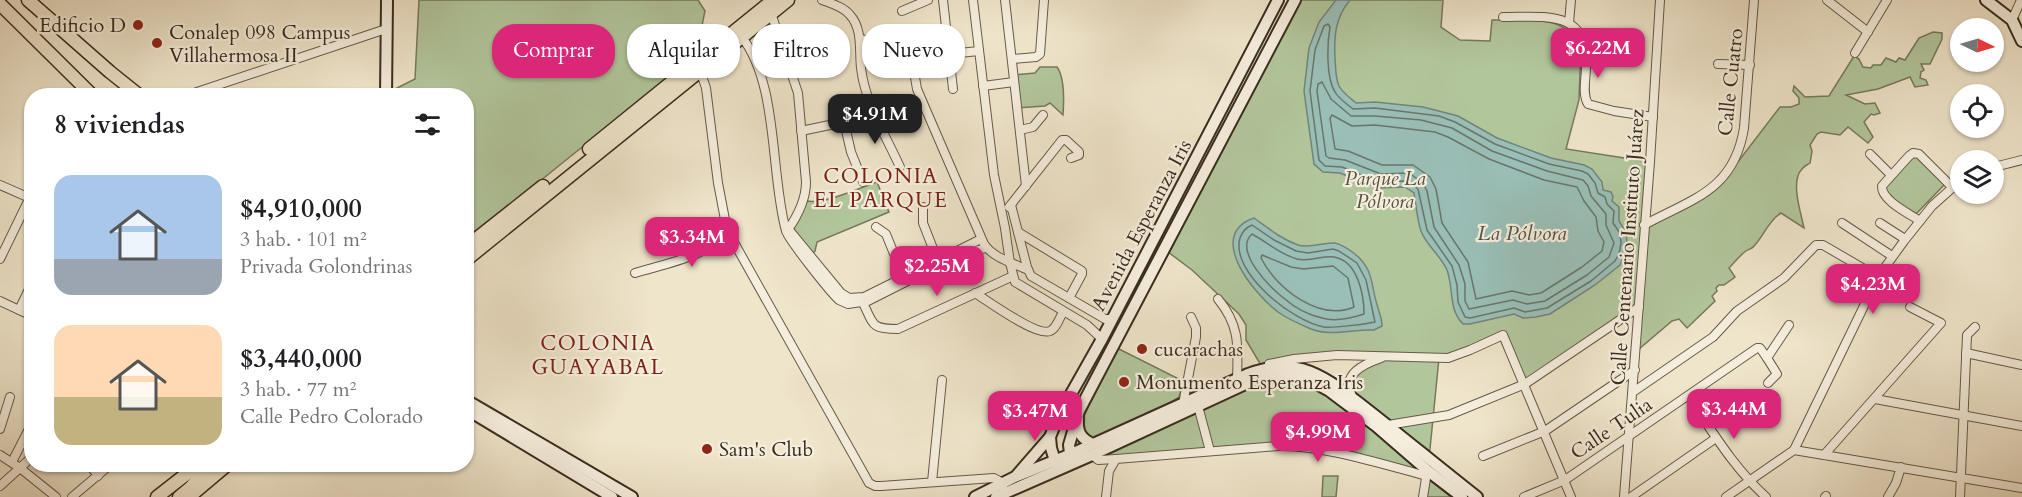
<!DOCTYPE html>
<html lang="es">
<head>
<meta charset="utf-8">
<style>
  body { margin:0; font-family:Cardo,serif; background:#f6f6f6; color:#202124; height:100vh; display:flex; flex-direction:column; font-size:22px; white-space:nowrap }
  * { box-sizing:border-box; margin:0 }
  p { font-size:20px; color:#757577 }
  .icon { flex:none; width:33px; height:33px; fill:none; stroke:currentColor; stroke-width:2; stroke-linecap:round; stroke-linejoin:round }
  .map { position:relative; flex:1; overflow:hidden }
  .panel { position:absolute; left:24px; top:88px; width:450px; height:384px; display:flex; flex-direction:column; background:#fff; border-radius:24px; box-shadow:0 2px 4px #0004 }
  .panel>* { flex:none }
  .banner { position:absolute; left:492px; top:24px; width:570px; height:54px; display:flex; gap:12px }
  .needle { width:39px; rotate:95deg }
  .buttons { position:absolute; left:1950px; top:18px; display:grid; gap:12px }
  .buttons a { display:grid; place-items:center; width:54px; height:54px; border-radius:50%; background:#fff; box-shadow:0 2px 4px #0004; font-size:30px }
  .price { position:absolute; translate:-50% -51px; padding:0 14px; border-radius:12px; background:#db2777; color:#fff; font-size:20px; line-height:39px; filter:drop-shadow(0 2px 3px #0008) }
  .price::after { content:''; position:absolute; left:50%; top:36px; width:18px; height:14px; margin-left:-9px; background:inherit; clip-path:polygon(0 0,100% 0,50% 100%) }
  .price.on { background:#222; color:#fff }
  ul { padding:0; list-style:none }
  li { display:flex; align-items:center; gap:18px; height:150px; padding:0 30px }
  li span { display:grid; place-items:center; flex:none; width:168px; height:120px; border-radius:18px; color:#555 }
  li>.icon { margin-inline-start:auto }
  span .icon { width:72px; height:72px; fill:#fffc; stroke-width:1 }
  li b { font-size:26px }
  h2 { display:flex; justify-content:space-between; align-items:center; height:72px; padding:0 30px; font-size:26px }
  .chip { padding:0 21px; border-radius:24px; background:#fff; box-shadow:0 2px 4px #0004; font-size:21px; line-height:54px }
  .chip.on { background:#db2777; color:#fff }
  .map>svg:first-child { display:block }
  .green { fill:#b2c69c; stroke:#76795c; stroke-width:1.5 }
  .water { fill:#9abfb7; stroke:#738479; stroke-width:1.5 }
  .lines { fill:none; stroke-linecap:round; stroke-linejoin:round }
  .shore { stroke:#6a766a; stroke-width:1.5 }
  .street-casing { stroke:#665a48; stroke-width:10 }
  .secondary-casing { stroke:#392c1d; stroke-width:14 }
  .primary-casing { stroke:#392c1d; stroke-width:15 }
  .street { stroke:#f5eedd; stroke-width:8 }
  .secondary { stroke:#f5eedd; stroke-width:10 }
  .primary { stroke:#efe5cb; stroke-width:12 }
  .poi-dot { fill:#8f2418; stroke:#f5eedd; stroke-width:2 }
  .labels { text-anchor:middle; stroke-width:4.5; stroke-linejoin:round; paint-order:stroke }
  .poi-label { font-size:20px; fill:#392c1d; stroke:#f5eedd; text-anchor:start }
  .street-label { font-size:20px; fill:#392c1d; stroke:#f5eedd }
  .park-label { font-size:20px; font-style:italic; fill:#57523d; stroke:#f5eedd }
  .neighbourhood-label { font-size:21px; letter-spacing:1.5px; fill:#7a1f14; stroke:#f5eedd }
  .water-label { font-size:21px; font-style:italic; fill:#515144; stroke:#f5eedd }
</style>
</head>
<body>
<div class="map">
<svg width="2022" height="497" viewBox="0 0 2022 497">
  <rect width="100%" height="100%" fill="#efe5cb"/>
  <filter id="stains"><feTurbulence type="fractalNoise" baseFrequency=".00333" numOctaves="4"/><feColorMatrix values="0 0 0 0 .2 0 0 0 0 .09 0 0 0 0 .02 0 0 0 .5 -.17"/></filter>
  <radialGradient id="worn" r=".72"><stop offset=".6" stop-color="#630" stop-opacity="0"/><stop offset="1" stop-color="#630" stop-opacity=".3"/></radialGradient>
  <g class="green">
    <polygon points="419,0 698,0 705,11 696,55 467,240 466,96 393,96 393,90 415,79"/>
    <path d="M1295,0H1443L1441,27L1460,40L1490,41L1492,20C1522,21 1566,13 1581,46L1579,100L1566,149L1650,162L1639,307L1525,384L1502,335L1439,358L1429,459L1353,397L1351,376L1383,357L1337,355L1262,367L1246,340V325L1239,314L1192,270L1164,249Z"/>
    <path d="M1933,32L1942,33V39L1930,64H1921L1924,70L1921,72L1920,78L1926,80L1928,85L1915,87L1910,77L1878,89L1846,95L1865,104L1875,103L1880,113L1874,115L1871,114L1864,122L1873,137L1868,143L1848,127L1840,135L1821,132L1817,134L1810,145L1812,151L1810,163C1807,165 1804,166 1802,169C1790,181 1801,213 1804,228L1781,213C1768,221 1764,236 1754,246C1752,249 1749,249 1746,251C1740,255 1734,263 1729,268L1735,277L1724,285H1719L1716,288L1717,291L1712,296L1715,301L1687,328L1679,319L1672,321L1639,349L1646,225L1721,184L1780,107H1791L1799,104V98L1793,91L1794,86L1805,97L1829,96L1854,56L1859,59L1863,67L1871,68L1873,65H1881L1886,58L1896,62L1899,58L1905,60L1919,38Z"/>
    <path d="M1040,67H1057C1065,78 1064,101 1063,115L1050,103L1045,106L1017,108L1014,75L1035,73Z"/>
    <polygon points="1912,156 1916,157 1945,184 1915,215 1883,192 1892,176"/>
    <path d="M877,182L889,212L817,242L815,251L811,255L790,228L803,200C820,207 859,188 877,182Z"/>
    <polygon points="1117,348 1181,380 1183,384 1179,397 1170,403 1142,416 1102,438 1090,440 1083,431 1083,418"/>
    <polygon points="1268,376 1321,385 1427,476 1293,446 1107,460 1092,455"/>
    <polygon points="1323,476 1338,476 1336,497 1322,497"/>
    <polygon points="1428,479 1451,497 1425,497"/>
  </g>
  <g class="water">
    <path d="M1336,0H1350C1335,18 1334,36 1335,58C1336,68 1335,77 1339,86C1343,93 1350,98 1356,103L1375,102L1423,107L1458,116L1497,138L1551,158L1584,165L1592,169L1602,182L1603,190L1611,192L1613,196L1612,201L1619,207V221L1626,232L1627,243L1624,256L1620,265L1595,285L1550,314L1536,317L1523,318L1514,314L1470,324H1463C1448,309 1454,289 1447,270C1441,256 1426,245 1421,231C1417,219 1416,205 1414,193L1405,187L1378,188L1340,173L1323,172L1314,164L1304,91L1309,48L1319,22Z"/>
    <path d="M1254,218C1268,228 1281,239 1298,245C1311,249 1322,242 1335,243C1341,244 1346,248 1351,251C1375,268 1370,284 1378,308C1380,315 1382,319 1382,326L1374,330C1352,329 1332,337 1311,329C1299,324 1288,319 1278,312C1254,294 1205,235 1254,218Z"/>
  </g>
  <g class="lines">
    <g class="shore">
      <path d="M1328,24L1330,27C1327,44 1326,78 1335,92C1339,99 1347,104 1353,109L1375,108L1439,116L1455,122L1495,144L1549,164L1582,171L1588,174L1595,183L1598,193L1605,197L1607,204L1614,211L1613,223L1620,233L1621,243L1619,254L1615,261L1591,281L1547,308L1525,312L1514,308L1470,318L1465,317L1458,302L1457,285L1452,266L1427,230L1418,189L1407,181L1379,182L1342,167L1325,166L1319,160L1310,91L1315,50L1324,26Z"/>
      <polygon points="1322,82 1331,99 1351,116 1375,116 1421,120 1452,128 1492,151 1547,171 1583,180 1588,186 1591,196 1606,214 1606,225 1614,243 1609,257 1587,275 1545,301 1527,304 1513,300 1469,309 1465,301 1465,284 1459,265 1434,227 1427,191 1423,183 1409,173 1381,174 1345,160 1329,158 1326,156 1317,91 1318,84"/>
      <polygon points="1332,115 1352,126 1375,125 1435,132 1448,137 1489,159 1544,180 1577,187 1584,201 1596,217 1598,231 1604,242 1602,251 1582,267 1541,293 1529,295 1512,291 1476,299 1468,262 1442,223 1436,189 1430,177 1413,165 1382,165 1348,151 1335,149 1330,118"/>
      <path d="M1252,225L1274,240L1296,251L1308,253L1333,249L1339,251L1357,263L1366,280L1375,322C1367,324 1333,328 1324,327C1294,322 1230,273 1240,238C1242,232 1245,228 1252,225Z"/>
      <path d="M1252,234C1267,242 1279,254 1297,259C1312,262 1323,255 1334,257C1358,261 1364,295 1364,314C1352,318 1335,322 1322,318C1309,315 1295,308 1285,299C1271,289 1233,251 1252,234Z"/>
      <path d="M1262,255L1291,267L1303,269L1333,266L1348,278L1354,307C1319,322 1276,288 1261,258Z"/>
    </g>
    <defs>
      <g id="street">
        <path d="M822,0C830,3 844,7 850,15C863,29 859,52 861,68C865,103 886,136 900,167"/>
        <polyline points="943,0 953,89"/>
        <polyline points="973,0 994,175 1005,228 1010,263 1015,282 1087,325 1102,339"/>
        <polyline points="1005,0 1026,186"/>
        <polyline points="1827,0 1868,32"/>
        <polyline points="902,11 928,0"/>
        <path d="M771,13L798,93L806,182C806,199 797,217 787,231"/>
        <path d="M1503,17C1544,17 1590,9 1586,67C1586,79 1582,94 1588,104L1614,111L1653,117"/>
        <polyline points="2012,20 2021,0"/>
        <polyline points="1569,23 1571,0"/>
        <path d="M741,36C779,83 770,174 786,231C789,240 830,292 839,300L848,304L868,301L959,255L986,248"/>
        <polyline points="860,39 949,54 979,51"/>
        <path d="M910,48L917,89L984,244C993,258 1013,263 1028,270"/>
        <polyline points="1855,53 1887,0"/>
        <polyline points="1012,59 1036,57 1040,54 1044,0"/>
        <polyline points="1718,64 1750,65"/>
        <polyline points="700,70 706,88 718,183 727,230 869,483 875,486 881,486 994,478 1003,483 1003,487"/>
        <polyline points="983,86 1014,82"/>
        <polyline points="185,96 386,29"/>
        <polyline points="844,122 851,152 863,182"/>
        <polyline points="1020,130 1033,127 1043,115"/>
        <polyline points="801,131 844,122 874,111"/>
        <polyline points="1870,154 1891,175"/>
        <polyline points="1994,167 2022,160"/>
        <polyline points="0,185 32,199"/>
        <polyline points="1011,205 1027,267 1031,276 1105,319 1111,319"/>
        <polyline points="923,207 923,223 939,264"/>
        <polyline points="1009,207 1062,140 1066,140 1079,152 1079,155 1071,158"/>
        <path d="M1920,221C1908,213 1881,200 1882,186L1909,156L1913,153L1919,154L1952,187"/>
        <polyline points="1842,223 1892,256"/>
        <polyline points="1880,223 1905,239"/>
        <polyline points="785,225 841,293 849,298 864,297 981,239"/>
        <path d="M1644,225C1694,198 1734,190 1744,128L1754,0"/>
        <polyline points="876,227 886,234 905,281"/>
        <polyline points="1018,232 1082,271 1082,274 1069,298"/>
        <polyline points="0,259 32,193"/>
        <path d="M635,273C663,264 710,257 727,230"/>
        <path d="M975,293C988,301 1037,337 1050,331C1056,329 1060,317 1063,312"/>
        <path d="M1218,299C1240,326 1238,345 1237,379"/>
        <polyline points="0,301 32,316"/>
        <path d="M863,303C874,325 871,329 898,329L1013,276"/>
        <polyline points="19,310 32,283"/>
        <polyline points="1966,353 2022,365"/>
        <polyline points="1767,358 1777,374 1768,383"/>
        <polyline points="1269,364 1294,359 1337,355 1448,358 1470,350 1503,335 1571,497"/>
        <polyline points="1633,392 1713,337 1737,311 1784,278 1816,245 1823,245 1878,277"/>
        <path d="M1352,396C1341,374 1364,364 1381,358"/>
        <path d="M1688,396C1712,431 1734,468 1766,497"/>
        <polyline points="1875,399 2022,426"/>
        <polyline points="1183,404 1196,337 1196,328 1191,317"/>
        <polyline points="1198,406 1210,451"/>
        <polyline points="1388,425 1449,415 1525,384 1639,307"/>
        <polyline points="0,429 10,397"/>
        <polyline points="1794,450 2022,488"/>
        <polyline points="0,455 20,468 56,497"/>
        <polyline points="1092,455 1098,460 1116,459"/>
        <polyline points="1824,455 1941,323 1910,307"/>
        <polyline points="1483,456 1545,431 1635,370"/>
        <polyline points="12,462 32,423"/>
        <polyline points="90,465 98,476"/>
        <polyline points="932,482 942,380"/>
        <polyline points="0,486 32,457"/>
        <polyline points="72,497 110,465"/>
        <path d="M1106,497L1109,471L1116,459L1278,446C1323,445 1382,464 1427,476"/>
        <polyline points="1423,497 1427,472"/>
        <polyline points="1524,497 1565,480 1757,348 1760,348 1767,358 1789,325"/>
        <polyline points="1624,497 1650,162 1660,0"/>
        <polyline points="1631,497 1716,438"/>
        <polyline points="1726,497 1794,450 1878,277 1904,241 1932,206 1960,181"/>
        <polyline points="1825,497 1826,496"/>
        <polyline points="1888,497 1896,483 1901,467"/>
        <polyline points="1960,497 1967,335 1975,327"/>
      </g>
      <g id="secondary">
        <polyline points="1986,0 2012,20 2022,41"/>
        <polyline points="386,96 387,0"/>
        <polyline points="466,400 632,497"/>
        <polyline points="466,409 612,497"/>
        <path d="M1078,419C1077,432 1081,439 1093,444"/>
        <polyline points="1071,461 1069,445 1079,411 1295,0"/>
        <polyline points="1057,467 1051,448 1050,437 1058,417 1102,339 1278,0"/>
        <polyline points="1017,475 1050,437"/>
        <path d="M975,497L1017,476L1069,455L1248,374C1265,368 1283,364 1302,369C1327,376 1348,395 1368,410C1405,439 1440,468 1477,497"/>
        <polyline points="996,497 1092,455 1252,381 1284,374 1308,379 1328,390 1376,426 1428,471 1462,497"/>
      </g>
      <g id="primary">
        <polyline points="28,0 110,72 140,96"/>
        <polyline points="0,4 93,96"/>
        <polyline points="589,149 773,0"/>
        <polyline points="466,247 543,186"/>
        <polyline points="466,260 788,0"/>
        <polyline points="157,497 198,465"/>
        <polyline points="179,497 191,487 209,465"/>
        <polyline points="189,497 227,465"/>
      </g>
    </defs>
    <use href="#street" class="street-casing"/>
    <use href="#secondary" class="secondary-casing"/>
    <use href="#primary" class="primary-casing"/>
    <use href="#street" class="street"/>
    <use href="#secondary" class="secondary"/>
    <use href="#primary" class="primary"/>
  </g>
  <g class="poi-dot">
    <circle cx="138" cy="25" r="6"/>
    <circle cx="157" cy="43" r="6"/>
    <circle cx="1142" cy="349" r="6"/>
    <circle cx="1124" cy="382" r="6"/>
    <circle cx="707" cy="449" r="6"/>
  </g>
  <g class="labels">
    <g class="poi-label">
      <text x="126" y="32" text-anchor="end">Edificio D</text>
      <text x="169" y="39">Conalep 098 Campus<tspan x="169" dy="23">Villahermosa II</tspan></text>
      <text x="1154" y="356">cucarachas</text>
      <text x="1136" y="389">Monumento Esperanza Iris</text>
      <text x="719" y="456">Sam's Club</text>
    </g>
    <g class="street-label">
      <text transform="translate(1730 82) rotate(-84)" y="7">Calle Cuatro</text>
      <text transform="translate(1141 225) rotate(-62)" y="7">Avenida Esperanza Iris</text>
      <text transform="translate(1627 247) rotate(-86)" y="7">Calle Centenario Instituto Juárez</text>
      <text transform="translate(1611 428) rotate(-34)" y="7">Calle Tulia</text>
    </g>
    <g class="park-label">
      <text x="1385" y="185">Parque La<tspan x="1385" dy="23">Pólvora</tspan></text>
    </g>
    <g class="neighbourhood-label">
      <text x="881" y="183">COLONIA<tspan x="881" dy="24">EL PARQUE</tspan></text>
      <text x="598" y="350">COLONIA<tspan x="598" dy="24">GUAYABAL</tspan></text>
    </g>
    <g class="water-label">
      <text x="1522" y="240">La Pólvora</text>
    </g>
  </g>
  <rect width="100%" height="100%" filter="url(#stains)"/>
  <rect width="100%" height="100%" fill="url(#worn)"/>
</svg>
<div class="buttons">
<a><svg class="needle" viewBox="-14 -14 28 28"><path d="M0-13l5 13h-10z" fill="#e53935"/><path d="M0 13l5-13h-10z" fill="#757577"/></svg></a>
<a><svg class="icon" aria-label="locate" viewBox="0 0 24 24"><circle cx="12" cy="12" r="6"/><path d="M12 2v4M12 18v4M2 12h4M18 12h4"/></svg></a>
<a><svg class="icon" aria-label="layers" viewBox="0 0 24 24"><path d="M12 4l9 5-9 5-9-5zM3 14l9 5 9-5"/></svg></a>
</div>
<b class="price" style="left:1598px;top:79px">$6.22M</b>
<b class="price on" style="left:875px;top:145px">$4.91M</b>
<b class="price" style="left:692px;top:268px">$3.34M</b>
<b class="price" style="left:937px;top:297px">$2.25M</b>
<b class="price" style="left:1873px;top:315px">$4.23M</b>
<b class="price" style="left:1734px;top:440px">$3.44M</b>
<b class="price" style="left:1035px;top:442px">$3.47M</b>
<b class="price" style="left:1318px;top:463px">$4.99M</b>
<div class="banner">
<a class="chip on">Comprar</a>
<a class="chip">Alquilar</a>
<a class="chip">Filtros</a>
<a class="chip">Nuevo</a>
</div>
<section class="panel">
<h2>8 viviendas<svg class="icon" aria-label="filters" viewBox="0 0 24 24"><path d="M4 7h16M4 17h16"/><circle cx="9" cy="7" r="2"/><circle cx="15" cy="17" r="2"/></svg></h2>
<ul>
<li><span style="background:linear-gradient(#a9c7e8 70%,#9aa5b1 0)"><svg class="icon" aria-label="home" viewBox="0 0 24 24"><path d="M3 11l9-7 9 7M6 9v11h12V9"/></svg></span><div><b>$4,910,000</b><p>3 hab. · 101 m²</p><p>Privada Golondrinas</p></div></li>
<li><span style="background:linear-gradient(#ffd9b3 60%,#c2b280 0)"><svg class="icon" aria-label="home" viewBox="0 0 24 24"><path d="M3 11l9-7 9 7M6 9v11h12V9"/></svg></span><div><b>$3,440,000</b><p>3 hab. · 77 m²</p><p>Calle Pedro Colorado</p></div></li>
</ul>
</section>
</div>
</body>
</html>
